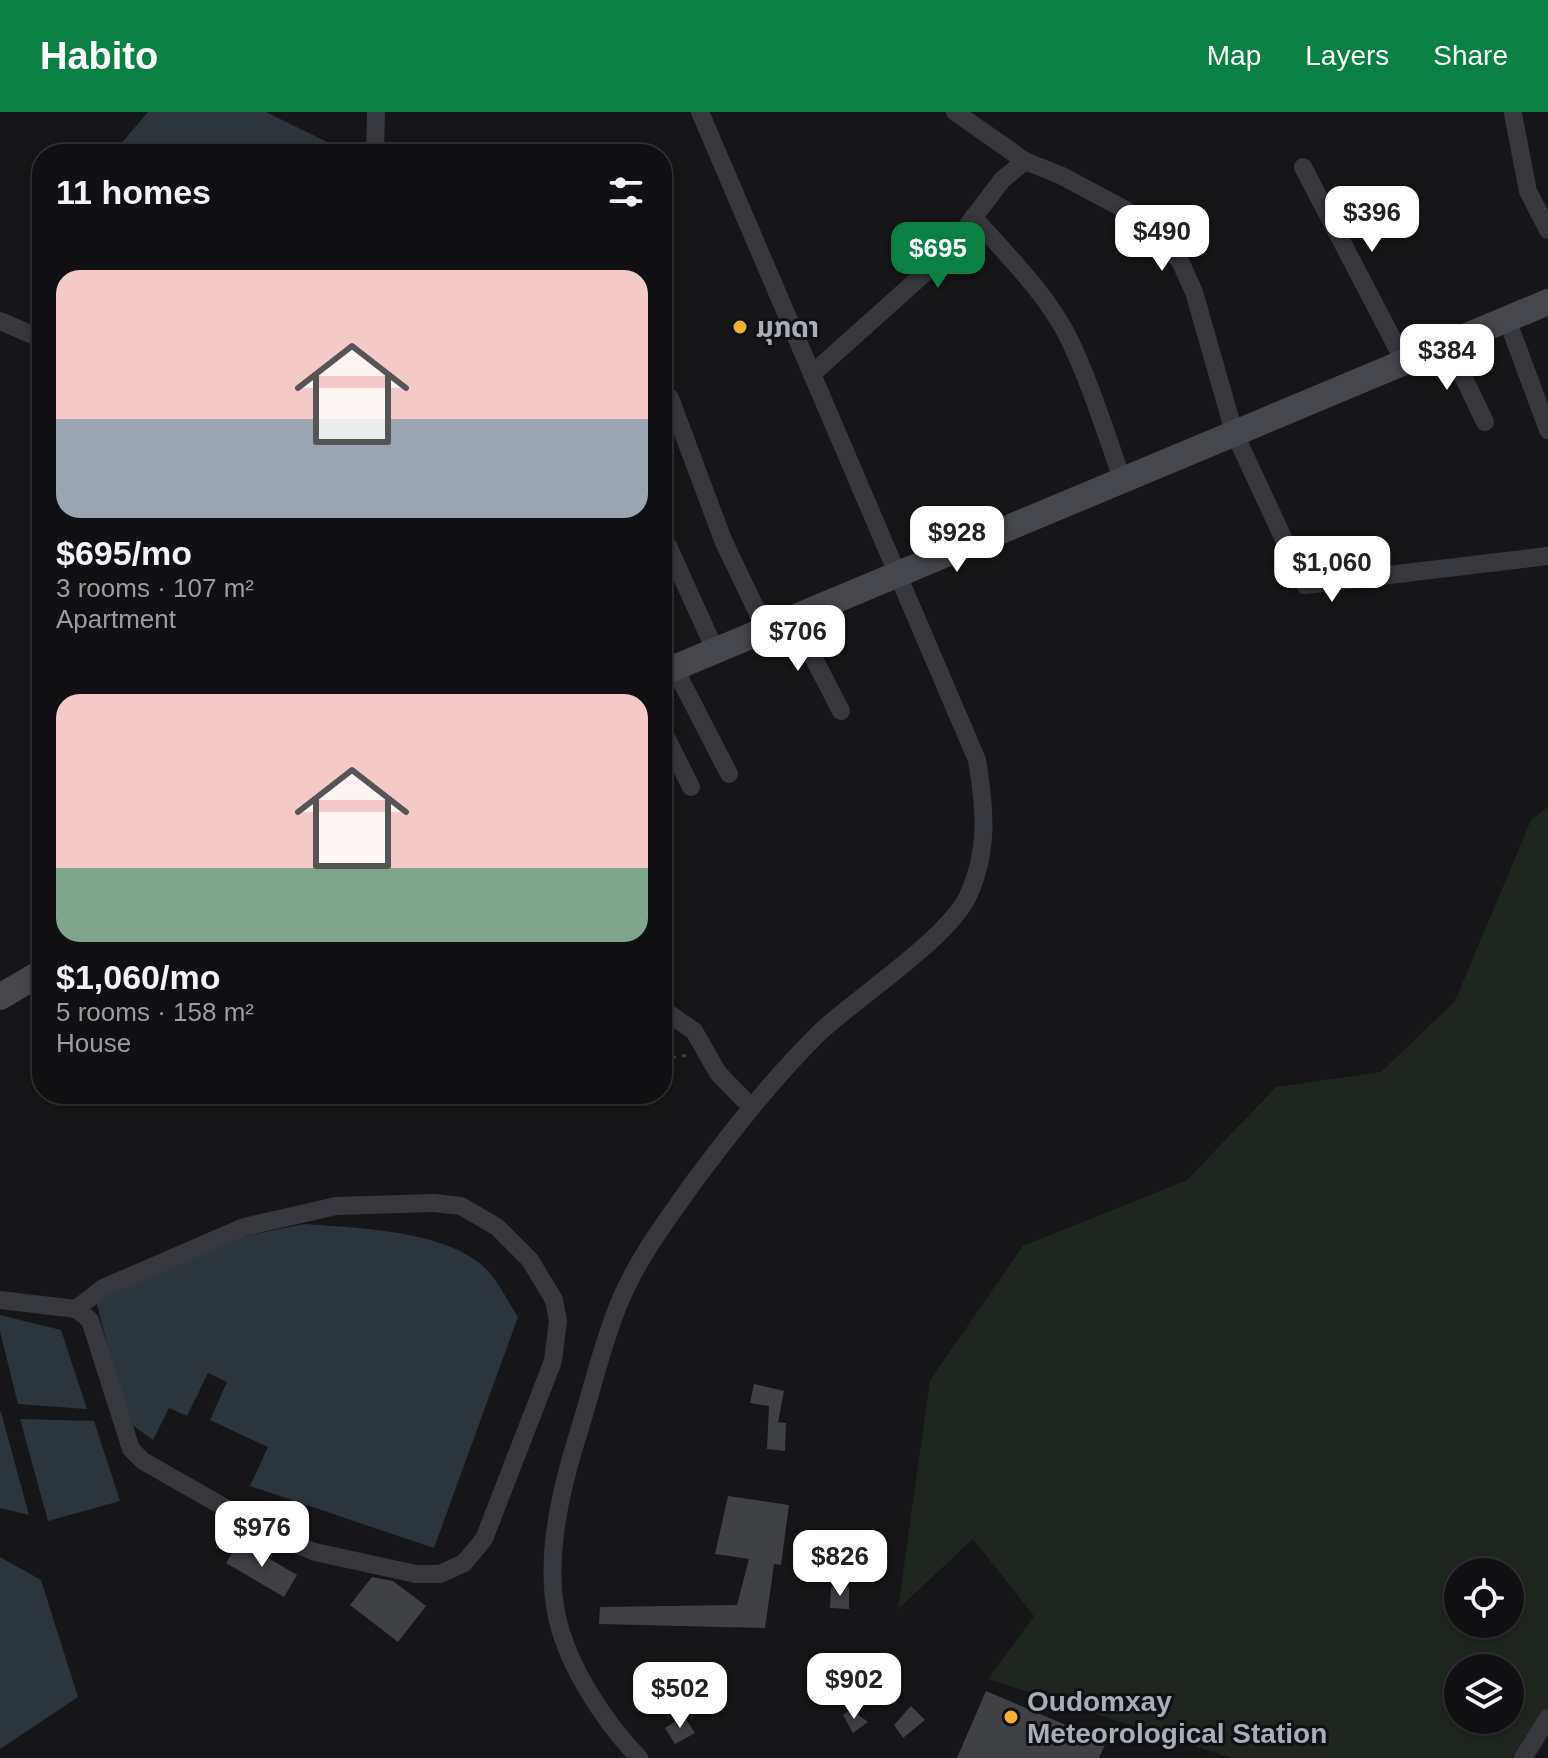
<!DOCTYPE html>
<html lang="en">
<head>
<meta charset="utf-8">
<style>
  body { margin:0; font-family:Helvetica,"Noto Sans Lao",sans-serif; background:#19191b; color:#f1f3f6; height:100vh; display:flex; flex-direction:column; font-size:30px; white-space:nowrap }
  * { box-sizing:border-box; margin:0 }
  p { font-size:26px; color:#9c9d9f }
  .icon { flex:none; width:44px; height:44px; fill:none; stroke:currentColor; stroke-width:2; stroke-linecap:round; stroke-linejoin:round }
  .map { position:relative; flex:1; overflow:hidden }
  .panel { position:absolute; left:32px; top:32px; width:640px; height:960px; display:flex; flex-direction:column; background:#101012; border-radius:32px; box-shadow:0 4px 12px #0003,0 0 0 2px #303032 }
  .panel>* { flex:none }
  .tools { position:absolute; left:1444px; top:1446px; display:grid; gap:16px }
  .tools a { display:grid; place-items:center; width:80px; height:80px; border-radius:50%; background:#101012; box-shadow:0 4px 12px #0003,0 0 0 2px #303032; font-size:40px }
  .price { position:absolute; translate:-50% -68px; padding:0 18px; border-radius:16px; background:#fff; color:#222; font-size:26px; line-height:52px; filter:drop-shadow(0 2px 4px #0008) }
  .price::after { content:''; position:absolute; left:50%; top:48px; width:24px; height:18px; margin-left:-12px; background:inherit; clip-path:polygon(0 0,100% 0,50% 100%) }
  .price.current { background:#0b8043; color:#fff }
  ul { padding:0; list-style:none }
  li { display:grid; align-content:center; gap:16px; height:424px; padding:0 24px }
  li span { display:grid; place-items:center; height:248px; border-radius:24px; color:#555 }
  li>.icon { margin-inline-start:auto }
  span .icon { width:144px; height:144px; fill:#fffc; stroke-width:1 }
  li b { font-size:34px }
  h2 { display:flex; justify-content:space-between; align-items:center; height:96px; padding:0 24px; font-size:34px }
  header { display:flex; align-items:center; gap:48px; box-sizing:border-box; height:112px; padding:0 40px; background:#0b8043; color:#fff }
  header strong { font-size:38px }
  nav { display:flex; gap:44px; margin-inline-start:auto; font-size:28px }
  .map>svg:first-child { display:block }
  .green { fill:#1e261f; fill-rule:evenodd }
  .water { fill:#2c353c }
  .building { fill:#404145 }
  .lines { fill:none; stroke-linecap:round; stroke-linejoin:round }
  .path { stroke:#3d3f44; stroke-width:3; stroke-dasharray:4 6; stroke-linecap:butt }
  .street { stroke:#37383d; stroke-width:18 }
  .secondary { stroke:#45474d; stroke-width:26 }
  .poi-dot { fill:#f2b134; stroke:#111113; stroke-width:3 }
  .labels { text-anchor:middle; stroke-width:6; stroke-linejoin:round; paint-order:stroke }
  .poi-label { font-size:28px; font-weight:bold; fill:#a8adb8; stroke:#111113; text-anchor:start }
</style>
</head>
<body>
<header>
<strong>Habito</strong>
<nav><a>Map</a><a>Layers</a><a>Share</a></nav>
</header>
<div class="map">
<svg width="1548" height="1646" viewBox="0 0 1548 1646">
  <rect width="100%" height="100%" fill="#161618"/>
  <path class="green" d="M1548,695V1606L1511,1646H1231L988,1567L1034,1504L973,1427L898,1497L930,1268L1023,1134L1187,1068L1276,975L1381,960L1455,889L1531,708ZM1458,1460H1510V1512H1458ZM1458,1556H1510V1608H1458Z"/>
  <g class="water">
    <polygon points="148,0 266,0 333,33 338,42 123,42 120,33"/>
    <path d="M304,1112C357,1116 449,1118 487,1158C499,1171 508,1190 518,1205L434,1436L250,1374L268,1335L210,1308L227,1270L208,1261L187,1304L169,1296L153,1328L127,1309L96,1189L221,1129Z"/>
    <polygon points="0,1203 61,1218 87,1297 18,1292 0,1219"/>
    <polygon points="0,1300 1,1300 29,1403 0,1396"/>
    <polygon points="20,1307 94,1309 120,1389 48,1409"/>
    <polygon points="0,1445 41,1468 78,1585 0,1637"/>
  </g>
  <g class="building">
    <polygon points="754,1272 784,1279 778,1310 786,1311 785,1339 767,1337 769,1294 750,1291"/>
    <polygon points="728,1384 789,1393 781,1453 774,1452 765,1516 599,1512 600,1495 737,1493 749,1447 715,1442"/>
    <polygon points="239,1429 297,1463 284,1485 226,1451"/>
    <polygon points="372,1465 393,1469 426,1494 398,1530 350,1493"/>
    <polygon points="831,1475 849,1475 849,1497 830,1496"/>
    <polygon points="986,1579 1106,1630 1099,1646 957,1646"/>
    <polygon points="911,1594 925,1608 903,1626 894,1613"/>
    <polygon points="851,1597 868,1610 853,1621 843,1603"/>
    <polygon points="684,1604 695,1621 675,1632 665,1616"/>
  </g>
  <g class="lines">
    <g class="path">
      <polyline points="662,947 689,943"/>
      <polyline points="467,983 470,982"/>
    </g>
    <g class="street">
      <polyline points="955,0 1025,49 1060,63 1124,97 1148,115 1180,149 1194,180 1234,320 1305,473 1548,444"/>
      <polyline points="1513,2 1528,79 1548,118"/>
      <polyline points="375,42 376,0"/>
      <polyline points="1303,55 1404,249"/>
      <path d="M973,105C1007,143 1047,182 1069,227C1091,272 1105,320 1122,366"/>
      <polyline points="1507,207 1548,318"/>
      <polyline points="0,209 42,227"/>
      <polyline points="1447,231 1485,310"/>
      <polyline points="812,262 946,142 1002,68 1025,49"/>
      <polyline points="670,286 723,428 765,516"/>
      <polyline points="668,434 715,538"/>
      <polyline points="792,504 841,599"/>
      <polyline points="674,555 729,662"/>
      <polyline points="662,617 691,675"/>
      <polyline points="662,897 694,919 718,961 750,994"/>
      <polyline points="0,1188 76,1197 90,1208 131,1337 143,1349 273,1423 315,1440 416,1462 440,1462 464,1451 484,1427 553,1249 558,1209 554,1188 530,1148 497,1115 461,1094 434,1091 336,1094 244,1115 103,1176 76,1197"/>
      <path d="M639,1646C603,1608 566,1552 556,1500C545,1440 562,1373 580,1316C593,1274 603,1229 620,1189C638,1146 666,1109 693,1071C732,1019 771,969 817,923C855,886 947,828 968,784C989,739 985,696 977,648L700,0"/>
      <polyline points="1523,1646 1548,1606"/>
    </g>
    <g class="secondary">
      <polyline points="662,561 1548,190"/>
      <polyline points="0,885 42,860"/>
    </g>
  </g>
  <g class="poi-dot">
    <circle cx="740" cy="215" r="8"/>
    <circle cx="1011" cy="1605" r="8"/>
  </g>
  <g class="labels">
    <g class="poi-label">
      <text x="756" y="225">ມຸກດາ</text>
      <text x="1027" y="1599">Oudomxay<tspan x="1027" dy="32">Meteorological Station</tspan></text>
    </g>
  </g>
</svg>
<div class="tools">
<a><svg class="icon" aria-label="locate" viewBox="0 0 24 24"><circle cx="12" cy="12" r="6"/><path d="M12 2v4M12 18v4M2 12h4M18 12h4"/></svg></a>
<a><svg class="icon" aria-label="layers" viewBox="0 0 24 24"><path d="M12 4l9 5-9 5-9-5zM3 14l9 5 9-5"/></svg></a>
</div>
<b class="price" style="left:1372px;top:142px">$396</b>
<b class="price" style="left:1162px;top:161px">$490</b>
<b class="price current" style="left:938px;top:178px">$695</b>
<b class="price" style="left:1447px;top:280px">$384</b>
<b class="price" style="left:957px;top:462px">$928</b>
<b class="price" style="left:1332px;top:492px">$1,060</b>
<b class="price" style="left:798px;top:561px">$706</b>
<b class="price" style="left:262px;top:1457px">$976</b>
<b class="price" style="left:840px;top:1486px">$826</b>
<b class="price" style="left:854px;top:1609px">$902</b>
<b class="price" style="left:680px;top:1618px">$502</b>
<section class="panel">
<h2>11 homes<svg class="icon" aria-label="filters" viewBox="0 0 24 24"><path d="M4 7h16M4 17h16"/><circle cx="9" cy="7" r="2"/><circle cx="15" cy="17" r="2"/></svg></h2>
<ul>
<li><span style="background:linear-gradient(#f6c9c9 60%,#9aa5b1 0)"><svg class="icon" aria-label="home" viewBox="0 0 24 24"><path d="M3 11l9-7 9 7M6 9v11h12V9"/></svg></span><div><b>$695/mo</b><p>3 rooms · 107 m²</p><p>Apartment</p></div></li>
<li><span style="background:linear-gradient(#f6c9c9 70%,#7fa58c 0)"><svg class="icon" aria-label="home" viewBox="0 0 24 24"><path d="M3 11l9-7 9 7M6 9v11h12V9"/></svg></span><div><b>$1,060/mo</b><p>5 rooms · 158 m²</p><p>House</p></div></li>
</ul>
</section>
</div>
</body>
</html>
